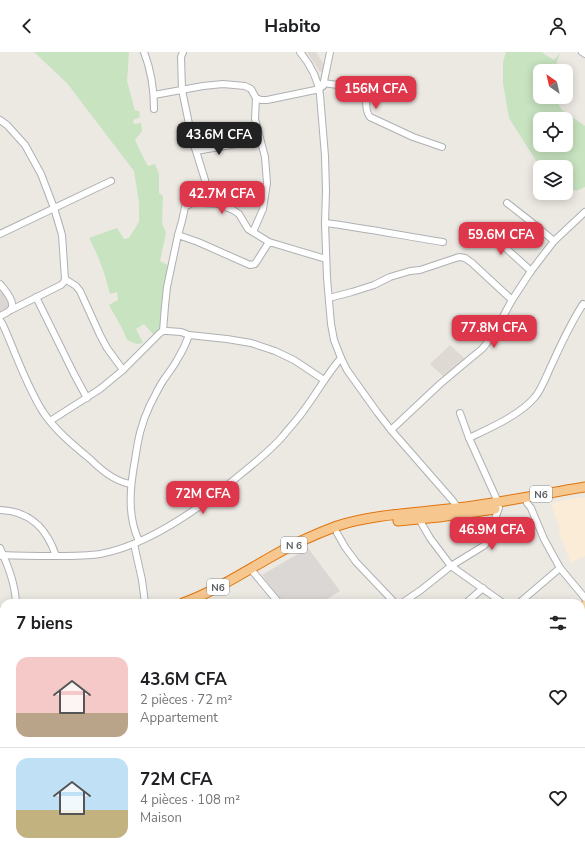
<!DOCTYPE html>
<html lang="fr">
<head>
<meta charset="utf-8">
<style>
  body { margin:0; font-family:"Nunito Sans",sans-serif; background:#f2f2f2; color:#202124; height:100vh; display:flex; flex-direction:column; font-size:15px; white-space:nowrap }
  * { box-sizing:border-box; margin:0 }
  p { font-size:13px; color:#757577 }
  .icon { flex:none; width:22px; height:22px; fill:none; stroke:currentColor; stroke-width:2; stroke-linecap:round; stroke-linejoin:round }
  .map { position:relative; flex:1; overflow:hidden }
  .panel { position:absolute; left:0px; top:547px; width:585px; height:256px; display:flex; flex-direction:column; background:#fff; border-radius:12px 12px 0 0; box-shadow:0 2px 10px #0003 }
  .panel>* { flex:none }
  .needle { width:26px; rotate:326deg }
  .fabs { position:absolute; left:533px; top:12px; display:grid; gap:8px }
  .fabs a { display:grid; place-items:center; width:40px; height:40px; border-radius:8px; background:#fff; box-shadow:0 2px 10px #0003; font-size:20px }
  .price { position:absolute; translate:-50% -34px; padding:0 9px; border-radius:8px; background:#de364b; color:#fff; font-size:13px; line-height:26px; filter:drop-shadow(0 1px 2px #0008) }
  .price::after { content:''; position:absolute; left:50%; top:24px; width:12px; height:9px; margin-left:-6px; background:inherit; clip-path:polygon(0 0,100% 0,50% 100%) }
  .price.on { background:#222; color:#fff }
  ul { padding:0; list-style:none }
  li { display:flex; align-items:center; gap:12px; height:100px; padding:0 16px }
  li+li { border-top:1px solid #e0e0e0 }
  li span { display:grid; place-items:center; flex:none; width:112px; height:80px; border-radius:12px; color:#555 }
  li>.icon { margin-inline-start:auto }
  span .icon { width:48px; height:48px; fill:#fffc; stroke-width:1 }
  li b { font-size:17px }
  h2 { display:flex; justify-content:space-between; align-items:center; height:48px; padding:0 16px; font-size:17px }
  header { display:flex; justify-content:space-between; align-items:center; height:52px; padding:0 16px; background:#fff; font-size:18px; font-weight:700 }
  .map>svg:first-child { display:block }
  .commercial { fill:#fbecd8 }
  .industrial { fill:#dbd7d4 }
  .education { fill:#dfd9d3 }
  .medical { fill:#f9dee1 }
  .green { fill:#c7e3c0; fill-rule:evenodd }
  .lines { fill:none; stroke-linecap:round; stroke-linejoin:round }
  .minor-casing { stroke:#aeb1b4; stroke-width:8 }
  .major-casing { stroke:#e8a65f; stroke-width:10 }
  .highway-casing { stroke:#e0750e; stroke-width:11 }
  .minor { stroke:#fff; stroke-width:6 }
  .major { stroke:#faddaa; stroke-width:8 }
  .highway { stroke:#f6c78f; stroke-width:9 }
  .labels { text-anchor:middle; stroke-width:4; stroke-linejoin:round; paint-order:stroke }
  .shield { fill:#fff; stroke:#8c8f91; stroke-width:1 }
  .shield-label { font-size:10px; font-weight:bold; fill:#5a5f62 }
</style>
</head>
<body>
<header><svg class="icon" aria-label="back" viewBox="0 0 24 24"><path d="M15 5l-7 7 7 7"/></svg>Habito<svg class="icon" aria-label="person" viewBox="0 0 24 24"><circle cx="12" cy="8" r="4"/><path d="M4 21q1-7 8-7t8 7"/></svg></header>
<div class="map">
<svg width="585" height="803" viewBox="0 0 585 803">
  <rect width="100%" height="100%" fill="#ece8e2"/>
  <polygon class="commercial" points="585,445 585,504 571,511 559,482 560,477 551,452 559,449"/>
  <g class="industrial">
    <polygon points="0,237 8,247 10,252 9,255 0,261"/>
    <polygon points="308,496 340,539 320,551 283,551 262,523"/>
  </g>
  <g class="education">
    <polygon points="307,0 316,0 326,16 320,20"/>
    <polygon points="450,293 466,308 446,327 430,312"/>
  </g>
  <polygon class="medical" points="585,612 585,642 581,634 581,614"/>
  <g class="green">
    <path d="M34,0H129L127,29L135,59H139L140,65L133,68L134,72L141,71L142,79L135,88L141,101L148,114L155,112L159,122V141L163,144L162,171L166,181L160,209L171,215L166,264L167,273L155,284L144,272L136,277L143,291L137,292L127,288L123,278L109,253L118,248L117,240L110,242C105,221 99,205 89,186L117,176L124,187L129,186L139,170V150L134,119L67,31Z"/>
    <path d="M506,0H541L554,8L560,1L554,19H540V45H554L562,58L585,74V135L576,139L566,135V115H540L509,66L503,31V10ZM540,67H566V93H540Z"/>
  </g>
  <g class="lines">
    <defs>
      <g id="minor">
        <path d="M144,0C151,18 154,38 154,57"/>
        <polyline points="183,0 181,5 182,38 193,91 196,99 260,88"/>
        <path d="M300,0C310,12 318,27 320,43L325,104L326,139L325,171L327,226L331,272L334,288L341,306L347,318L377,360L391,378L453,449L458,456V459"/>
        <polyline points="582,0 585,2"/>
        <path d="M323,31L360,36C371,43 362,56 370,65L413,85L442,95"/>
        <polyline points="323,34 330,0"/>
        <polyline points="154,43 203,34 223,32 245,34 251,37 256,46 261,48 267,48 320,37"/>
        <polyline points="0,68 7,73 25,93 41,122 54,156 62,183 65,227 64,230 61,233 11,258"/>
        <polyline points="196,99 205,128 203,151"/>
        <polyline points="507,151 535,173 554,189"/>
        <path d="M325,171C365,176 404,184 443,190"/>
        <polyline points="482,177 498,189 531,219"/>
        <polyline points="253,180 263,157 267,131 265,105 255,67 256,46"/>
        <polyline points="0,182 111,129"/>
        <polyline points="178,183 182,169 185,155 192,151 203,151 219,152 233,158 239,162 248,177 269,190"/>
        <polyline points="65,227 76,234 80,239 100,283 107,296 123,318"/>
        <path d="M0,232C4,237 16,250 11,257C9,260 4,262 0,264"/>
        <polyline points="36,245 74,322 87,346"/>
        <polyline points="329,246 352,240 374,233 390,225 410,219 420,218 459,205 465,206 472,211 512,248"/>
        <path d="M0,268L3,273C16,302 26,333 43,360C55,378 73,393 90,407C101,418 115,430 131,432"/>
        <polyline points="163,279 165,254 167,235 178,183 198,190 250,213 255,212 269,190 326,207"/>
        <polyline points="50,369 100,337 123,318 160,281 163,279 167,279 181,280 189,283 227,287 251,291 275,299 294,308 324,328"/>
        <polyline points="391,378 440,332 471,306 482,297 487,291 499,272 512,248 531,219 554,189 585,160"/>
        <path d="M469,386C490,376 520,363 535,345C542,337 547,322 552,312C561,292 571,271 583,252L585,253"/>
        <polyline points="527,451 531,456 544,487 560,516 585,546"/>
        <path d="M0,458C31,459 47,477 56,504"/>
        <polyline points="419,467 430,486 451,514 503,551"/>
        <polyline points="337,481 345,495 356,510 395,551"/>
        <path d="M139,489C127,464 130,435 135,408C138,387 141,372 150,353C155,344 159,334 165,326C169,320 174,314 177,308C182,300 186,292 189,283"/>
        <polyline points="134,492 142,528 145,551"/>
        <path d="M0,496C8,514 15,531 16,551"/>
        <path d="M0,504L3,503C21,504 39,504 57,504C72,504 86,504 100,502C149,493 203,454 241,422C256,410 271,398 283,384C290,375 298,367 304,358C317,341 327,322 341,306"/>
        <polyline points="254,521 279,551"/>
        <polyline points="402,551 421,538 451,514 485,493 499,456 498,450 469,386 460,361"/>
        <polyline points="466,551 483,536"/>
        <polyline points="519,551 560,516"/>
        <polyline points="0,609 4,582"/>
        <polyline points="0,617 4,618"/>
        <polyline points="0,656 4,658"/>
        <polyline points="0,699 4,701"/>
        <polyline points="0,730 4,730"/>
        <polyline points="581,747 585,745"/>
        <polyline points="48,799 96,803"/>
        <polyline points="384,799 394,803"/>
        <polyline points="0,800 19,801"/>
        <polyline points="142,803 142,799"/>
        <polyline points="199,803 222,799"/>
        <polyline points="489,803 494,799"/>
      </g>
      <g id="major">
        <polyline points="581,557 585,553"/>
        <polyline points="581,567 585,563"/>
        <polyline points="374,803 377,799"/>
        <polyline points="381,803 383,799"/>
      </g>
      <g id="highway">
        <polyline points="398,469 439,465 495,457"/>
        <path d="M183,551C213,540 241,522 269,506C291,493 313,483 337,474C373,462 419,461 457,456C500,451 542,442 585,435"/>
        <polyline points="0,567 4,566"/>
      </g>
    </defs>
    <use href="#minor" class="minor-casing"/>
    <use href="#major" class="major-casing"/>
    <use href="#highway" class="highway-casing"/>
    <use href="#minor" class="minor"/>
    <use href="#major" class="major"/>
    <use href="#highway" class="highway"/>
  </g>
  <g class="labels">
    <g class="shield">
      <rect x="530" y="434" width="22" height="16" rx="3"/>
      <rect x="281" y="485" width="26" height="16" rx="3"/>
      <rect x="207" y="527" width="22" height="16" rx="3"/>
    </g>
    <g class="shield-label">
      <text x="541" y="446">N6</text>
      <text x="294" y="497">N 6</text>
      <text x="218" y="539">N6</text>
    </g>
  </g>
</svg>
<div class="fabs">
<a><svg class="needle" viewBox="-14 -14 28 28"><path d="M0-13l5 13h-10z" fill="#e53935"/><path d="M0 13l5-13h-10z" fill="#757577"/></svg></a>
<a><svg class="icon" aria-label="locate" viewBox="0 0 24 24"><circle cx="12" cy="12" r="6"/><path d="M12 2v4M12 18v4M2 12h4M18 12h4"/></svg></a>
<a><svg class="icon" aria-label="layers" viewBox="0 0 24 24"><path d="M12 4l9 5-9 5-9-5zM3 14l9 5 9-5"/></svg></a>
</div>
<b class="price" style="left:376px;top:58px">156M CFA</b>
<b class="price on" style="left:219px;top:104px">43.6M CFA</b>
<b class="price" style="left:222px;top:163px">42.7M CFA</b>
<b class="price" style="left:501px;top:204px">59.6M CFA</b>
<b class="price" style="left:494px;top:297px">77.8M CFA</b>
<b class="price" style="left:203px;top:463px">72M CFA</b>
<b class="price" style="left:492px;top:499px">46.9M CFA</b>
<section class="panel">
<h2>7 biens<svg class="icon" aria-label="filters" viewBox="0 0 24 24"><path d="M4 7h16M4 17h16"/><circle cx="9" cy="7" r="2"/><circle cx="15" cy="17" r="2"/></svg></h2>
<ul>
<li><span style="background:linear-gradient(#f6c9c9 70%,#b9a48a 0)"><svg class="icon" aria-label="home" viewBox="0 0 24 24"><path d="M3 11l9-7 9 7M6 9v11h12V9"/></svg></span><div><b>43.6M CFA</b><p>2 pièces · 72 m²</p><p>Appartement</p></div><svg class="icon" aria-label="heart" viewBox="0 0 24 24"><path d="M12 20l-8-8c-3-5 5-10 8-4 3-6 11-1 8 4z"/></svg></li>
<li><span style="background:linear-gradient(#bfe0f5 65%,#c2b280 0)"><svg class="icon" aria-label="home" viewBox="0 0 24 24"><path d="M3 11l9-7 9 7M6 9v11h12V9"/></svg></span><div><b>72M CFA</b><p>4 pièces · 108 m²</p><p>Maison</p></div><svg class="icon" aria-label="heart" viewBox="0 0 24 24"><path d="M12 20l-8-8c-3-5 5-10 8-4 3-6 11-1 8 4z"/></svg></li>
</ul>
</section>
</div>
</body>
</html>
